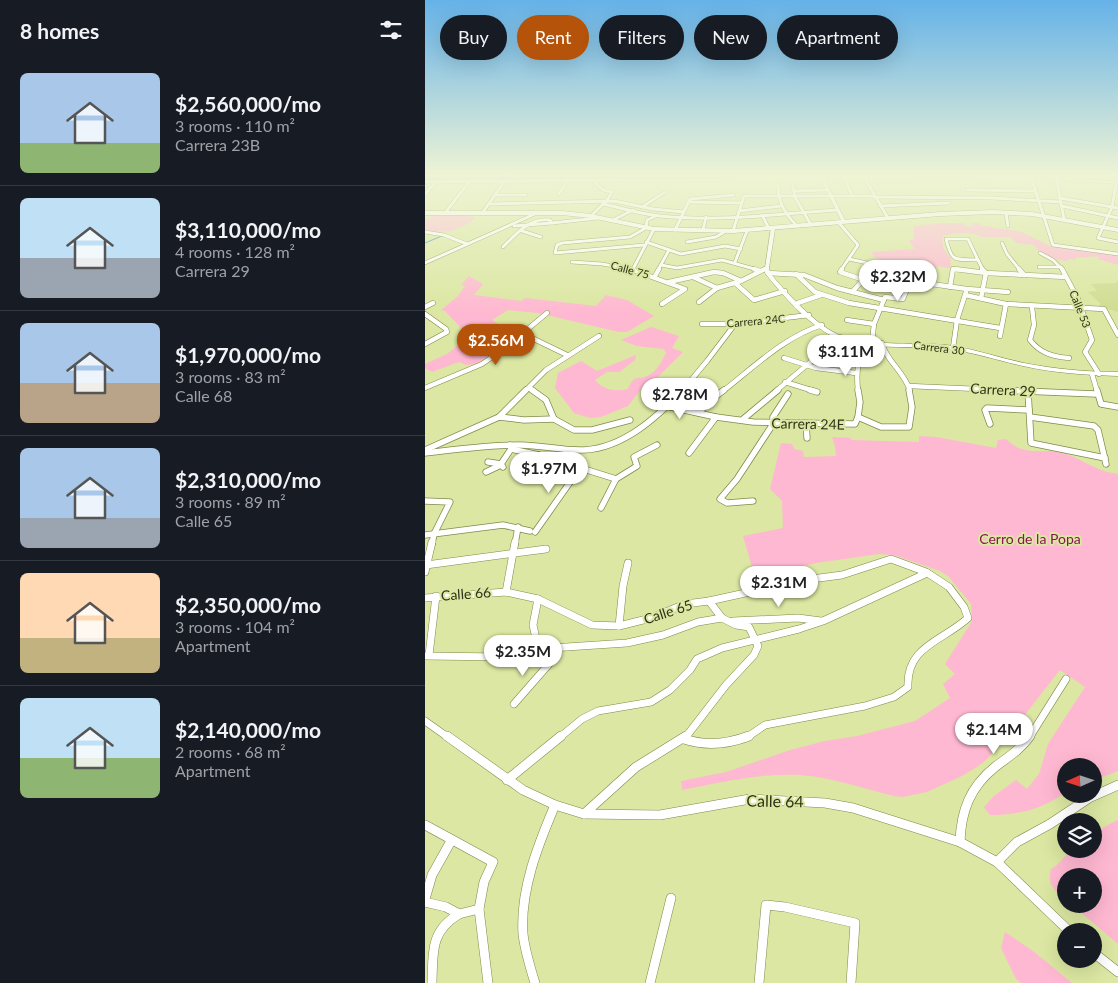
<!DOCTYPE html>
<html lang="en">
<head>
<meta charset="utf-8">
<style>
  body { margin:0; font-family:Lato,sans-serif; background:#242831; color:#f1f3f6; height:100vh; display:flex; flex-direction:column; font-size:19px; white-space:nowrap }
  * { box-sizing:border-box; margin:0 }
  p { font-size:16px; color:#9ea1a6 }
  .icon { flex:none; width:28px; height:28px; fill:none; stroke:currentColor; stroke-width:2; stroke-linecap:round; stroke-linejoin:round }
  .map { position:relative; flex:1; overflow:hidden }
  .sheet { display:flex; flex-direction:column; background:#171b24; width:425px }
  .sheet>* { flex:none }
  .guide { position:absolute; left:15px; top:15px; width:475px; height:45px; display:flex; gap:10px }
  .needle { width:32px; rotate:267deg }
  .fabs { position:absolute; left:632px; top:758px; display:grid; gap:10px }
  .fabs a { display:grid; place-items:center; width:45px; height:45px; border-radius:50%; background:#171b24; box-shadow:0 5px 20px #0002; font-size:25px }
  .price { position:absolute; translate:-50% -42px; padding:0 11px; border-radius:18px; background:#fff; color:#222; font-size:16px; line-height:32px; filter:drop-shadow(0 1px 2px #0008) }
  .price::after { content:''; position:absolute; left:50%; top:30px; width:15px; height:11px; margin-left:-8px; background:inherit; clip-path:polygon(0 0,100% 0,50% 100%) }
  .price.on { background:#b45309; color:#fff }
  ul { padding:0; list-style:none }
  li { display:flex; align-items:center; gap:15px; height:125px; padding:0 20px }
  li+li { border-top:1px solid #363941 }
  li span { display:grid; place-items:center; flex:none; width:140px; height:100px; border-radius:8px; color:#555 }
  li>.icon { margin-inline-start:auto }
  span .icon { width:60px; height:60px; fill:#fffc; stroke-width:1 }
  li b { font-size:21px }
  h2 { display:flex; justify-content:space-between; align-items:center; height:60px; padding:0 20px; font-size:21px }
  .tag { padding:0 18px; border-radius:22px; background:#171b24; box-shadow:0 5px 20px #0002; font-size:18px; line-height:45px }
  .tag.on { background:#b45309; color:#fff }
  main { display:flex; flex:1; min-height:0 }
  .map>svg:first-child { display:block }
  .built { fill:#d0dc91 }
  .green { fill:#ffb8d1 }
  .water { fill:#42aee8; stroke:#3c89aa }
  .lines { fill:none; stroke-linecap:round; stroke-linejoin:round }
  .stream { stroke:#3c89aa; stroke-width:1 }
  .minor-far4-casing { stroke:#808a49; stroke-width:4 }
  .minor-far3-casing { stroke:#808a49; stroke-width:5.5 }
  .minor-far2-casing { stroke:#808a49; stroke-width:7 }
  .minor-far1-casing { stroke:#808a49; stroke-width:8 }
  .minor-casing { stroke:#808a49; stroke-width:10 }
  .tertiary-casing { stroke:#808a49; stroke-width:1 }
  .secondary-casing { stroke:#808a49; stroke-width:1 }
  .minor-far4 { stroke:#fff; stroke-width:3 }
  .minor-far3 { stroke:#fff; stroke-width:4.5 }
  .minor-far2 { stroke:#fff; stroke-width:5.5 }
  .minor-far1 { stroke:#fff; stroke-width:7 }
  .minor { stroke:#fff; stroke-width:9 }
  .tertiary { fill:#fff; fill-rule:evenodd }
  .secondary { fill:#fff; fill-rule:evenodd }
  .labels { text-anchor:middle; stroke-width:4; stroke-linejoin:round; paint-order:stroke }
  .far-street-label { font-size:11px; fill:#2f3318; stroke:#dbe7a2 }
  .street-label { font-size:14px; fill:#2f3318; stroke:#dbe7a2 }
  .park-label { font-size:14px; fill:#8b1651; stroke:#dbe7a2 }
  .near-street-label { font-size:16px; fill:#2f3318; stroke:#dbe7a2 }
</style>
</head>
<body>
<main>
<section class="sheet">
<h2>8 homes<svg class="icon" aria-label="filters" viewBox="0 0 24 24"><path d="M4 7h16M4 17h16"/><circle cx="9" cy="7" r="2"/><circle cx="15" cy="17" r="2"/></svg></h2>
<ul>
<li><span style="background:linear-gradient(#a9c7e8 70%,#8fb573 0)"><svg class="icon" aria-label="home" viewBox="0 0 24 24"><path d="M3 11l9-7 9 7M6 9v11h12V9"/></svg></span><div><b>$2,560,000/mo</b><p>3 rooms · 110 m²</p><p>Carrera 23B</p></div></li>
<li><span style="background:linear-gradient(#bfe0f5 60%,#9aa5b1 0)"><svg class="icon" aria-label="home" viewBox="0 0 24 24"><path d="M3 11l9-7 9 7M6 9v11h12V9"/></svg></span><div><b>$3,110,000/mo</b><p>4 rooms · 128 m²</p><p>Carrera 29</p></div></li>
<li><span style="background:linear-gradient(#a9c7e8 60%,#b9a48a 0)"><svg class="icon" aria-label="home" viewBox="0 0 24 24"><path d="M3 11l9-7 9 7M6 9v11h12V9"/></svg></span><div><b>$1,970,000/mo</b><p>3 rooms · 83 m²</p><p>Calle 68</p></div></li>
<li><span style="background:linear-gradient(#a9c7e8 70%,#9aa5b1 0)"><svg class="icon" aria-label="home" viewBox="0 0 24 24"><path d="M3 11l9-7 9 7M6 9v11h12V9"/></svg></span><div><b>$2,310,000/mo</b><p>3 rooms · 89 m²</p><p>Calle 65</p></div></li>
<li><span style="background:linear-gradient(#ffd9b3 65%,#c2b280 0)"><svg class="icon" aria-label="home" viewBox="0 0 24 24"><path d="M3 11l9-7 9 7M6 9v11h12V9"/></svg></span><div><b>$2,350,000/mo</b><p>3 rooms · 104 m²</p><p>Apartment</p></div></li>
<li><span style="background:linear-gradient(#bfe0f5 60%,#8fb573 0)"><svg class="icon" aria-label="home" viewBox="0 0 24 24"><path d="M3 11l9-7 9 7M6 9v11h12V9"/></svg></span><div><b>$2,140,000/mo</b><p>2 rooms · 68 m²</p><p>Apartment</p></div></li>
</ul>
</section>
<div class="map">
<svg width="693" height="983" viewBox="0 0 693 983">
  <rect width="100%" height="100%" fill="#dbe7a2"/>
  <polygon class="built" points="693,281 693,312 673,306 676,304 663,292 672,291 666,284 690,283"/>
  <g class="green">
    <path d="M10,215H38L49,217V219C33,231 22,234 0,230V220Z"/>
    <path d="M517,223H538L541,226L547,227L548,223H554V225L597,232L625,246L693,255V265L673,259L675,257C666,255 659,259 651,257V260L643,259V261C632,261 615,255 609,245L592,243L586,237H556C548,231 528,233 518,236C516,246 520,251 526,259L525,268L512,266L508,273L461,261L449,257L446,252L489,249L484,240H489V226Z"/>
    <polygon points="44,276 58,284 49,295 96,301 101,298 171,306 181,295 202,300 229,316 202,332 194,332 113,313 83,310 67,320 73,324 92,329 84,335 87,336 72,350 51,364 41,365 34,362 7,372 0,368 0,364 22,354 38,341 35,339 39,331 20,311 16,310 33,296 40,286 36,285"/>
    <path d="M226,327L254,336L247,348L258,352L229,381L221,383L203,406L176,417L165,418L149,413L130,388L133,373L156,361L172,371L211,355L210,360L194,372H182L170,380C178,390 191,392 203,389C210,373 212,381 224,375C232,371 237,361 241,353L239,349L212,346L196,340Z"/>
    <path d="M494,436L511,437L571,448L573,440L581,439C602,459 618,446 641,454C658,460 674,472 693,474V771L669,780V766H641V792C618,809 594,815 565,815L559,807L569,796L591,780L602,789L614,774L623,744L660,687L635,670L591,726L584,741L572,747L561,760L552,767L535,777L502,792L478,797L469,796C439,789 407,777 375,775C336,773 296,782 257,790L256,781L301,772L365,750L400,741L432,736L490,721L525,698L518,684L530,674L520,664L547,621L546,604L523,576L515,571L469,555L454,554L391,563L330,577L318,536L358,528L357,501L345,489L356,443L367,444L369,449L378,451L379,457L411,456L410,446L407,437L426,438V440L494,442Z"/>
    <path d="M692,820L693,822V944L646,904H669V876H641V900C629,891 622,884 626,869L631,866L647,849H669V833Z"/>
    <polygon points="580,932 608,951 647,983 596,983 591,979 576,948"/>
  </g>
  <polygon class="water" points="0,175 321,175 299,178 0,179"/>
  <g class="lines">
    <polyline class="stream" points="0,243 19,235"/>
    <defs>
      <g id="minor-far4">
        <polyline points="439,177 463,218"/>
        <polyline points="606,177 628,245 693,254"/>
        <polyline points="631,177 639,219"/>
        <polyline points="420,179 427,196"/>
        <path d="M353,181C352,200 359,213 372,226"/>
        <polyline points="0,182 194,180"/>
        <polyline points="367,182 370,197 386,225"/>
        <polyline points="691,185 687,207 673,238 693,242"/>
        <polyline points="542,190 610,191"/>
        <polyline points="369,191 402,190"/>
        <polyline points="0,194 11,182"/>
        <polyline points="134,194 142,181"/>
        <polyline points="70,195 101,195"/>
        <polyline points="449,197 567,198 636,202"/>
        <polyline points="635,198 693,208"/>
        <polyline points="264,202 317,203"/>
        <polyline points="64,204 189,201 228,209 259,212"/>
        <path d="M178,204C197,208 215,214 235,216C293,222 353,214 412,210"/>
        <polyline points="455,206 524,203"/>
        <polyline points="637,206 693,218"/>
        <polyline points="217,207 240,192"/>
        <polyline points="314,211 356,206"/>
        <polyline points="58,212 79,182"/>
        <polyline points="20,213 44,182"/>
        <polyline points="581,213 583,226"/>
        <polyline points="337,215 344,229"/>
        <polyline points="166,216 182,200 187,192 178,190 167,180"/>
        <polyline points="188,220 208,210"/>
        <polyline points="414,223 433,245 416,270"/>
        <polyline points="89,226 127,223"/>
        <polyline points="250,230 265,199 309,195"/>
        <polyline points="278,230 281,217"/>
        <polyline points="97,231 116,237"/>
        <polyline points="308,231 319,196 448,196"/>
        <polyline points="0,232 19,235 42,244"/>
        <path d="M521,239H543L553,260C529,259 527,263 521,239Z"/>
        <polyline points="221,242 256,254 300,246 316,249"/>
        <polyline points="262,242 291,237 301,231"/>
        <polyline points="577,243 582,254 595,270"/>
        <polyline points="219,245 130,253 132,245 137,243 205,237 221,228 222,220 231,216"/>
        <path d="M78,247C91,234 105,217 125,220L127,223L173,218"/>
        <polyline points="615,253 628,260 638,270"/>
        <polyline points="424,259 465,268"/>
        <polyline points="553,260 558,270"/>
        <polyline points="147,262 177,264 210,270"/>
        <polyline points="310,262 322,231"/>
        <polyline points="0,263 112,213"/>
        <polyline points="236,265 252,268 297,260 333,270"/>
        <polyline points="614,267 636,267"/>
        <polyline points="208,269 229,229"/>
        <polyline points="233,270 244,250"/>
        <polyline points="337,270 342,268"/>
        <polyline points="447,270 452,265"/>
        <polyline points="528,270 540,270"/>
      </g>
      <g id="minor-far3">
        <polyline points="205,269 260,289 237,304"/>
        <polyline points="329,269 335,271"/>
        <polyline points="417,269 415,272 439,280"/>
        <polyline points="530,269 561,273 641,277"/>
        <polyline points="594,269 599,275"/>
        <polyline points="637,269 653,299 667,340 660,352 674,374"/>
        <polyline points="343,273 379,275 412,288 459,300"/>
        <polyline points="371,274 390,292 424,303 575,328"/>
        <polyline points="230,276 234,269"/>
        <polyline points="268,277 292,288"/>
        <polyline points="244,282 289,272 298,273 316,281"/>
        <polyline points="310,283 329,300 360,291"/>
        <polyline points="525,287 528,269"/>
        <polyline points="427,292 448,269"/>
        <polyline points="540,295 581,304 679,309 693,335"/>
        <polyline points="556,298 561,273 557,269"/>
        <polyline points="274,302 292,288 316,281 340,269"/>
        <polyline points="373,303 396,295"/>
        <polyline points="0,307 8,303"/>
        <path d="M607,307L609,325L605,340C615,353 628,357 644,358"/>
        <polyline points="0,314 21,329 22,332 0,344"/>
        <polyline points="422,320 449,324"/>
        <polyline points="277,324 310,324 384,315"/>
        <polyline points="95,335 109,339 142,355"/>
        <polyline points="575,336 581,304"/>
        <polyline points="447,342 449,324 460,297 478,299 485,281 542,289 583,292"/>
        <path d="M457,343C461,361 480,372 485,391"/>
        <polyline points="528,348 532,320 541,292"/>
        <polyline points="359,358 391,368 431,373"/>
        <polyline points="667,374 672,391"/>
        <polyline points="360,382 389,391"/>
        <polyline points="484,386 599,391"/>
        <polyline points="0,388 57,364 79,349 122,313"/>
        <polyline points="104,388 109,391"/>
        <polyline points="100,391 121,370 174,336"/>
        <polyline points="257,391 282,361 310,324"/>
        <path d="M298,391C329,367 359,337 397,325"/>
        <polyline points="351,391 415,337"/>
        <path d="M433,391C431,372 433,360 440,342"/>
      </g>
      <g id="minor-far2">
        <polyline points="107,390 121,400 129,419 149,430 167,430 205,420"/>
        <polyline points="385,390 392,392"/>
        <polyline points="570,390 671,394"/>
        <polyline points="672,390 676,404 693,407"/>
        <polyline points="603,391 606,443 680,458"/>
        <polyline points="241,406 291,417 328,422 430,424 433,417 456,427 484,427 487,407 484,390"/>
        <polyline points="274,413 283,402 299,390"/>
        <polyline points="74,417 99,420 129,419"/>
        <polyline points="433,417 435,402 433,390"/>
        <polyline points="605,417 669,426 673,430 681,464"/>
        <polyline points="317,420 353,390"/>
        <polyline points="381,424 382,438"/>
        <polyline points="565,424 560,410 562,408 604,410"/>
        <polyline points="85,445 86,449 114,455 191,479"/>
        <polyline points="0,450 74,417 101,390"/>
        <path d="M0,453C31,449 63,445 95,445C116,445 138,451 159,450C199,448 232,417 258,390"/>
        <polyline points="264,453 291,417"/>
        <polyline points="63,462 76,464"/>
        <polyline points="78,467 76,464 86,449"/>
        <polyline points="61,472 76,465"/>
        <polyline points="95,478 114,455"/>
        <polyline points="0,501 25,502 9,534 7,544"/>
        <polyline points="328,501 302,503 295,499 312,479 348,424 348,417 363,394"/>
        <polyline points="176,508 191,479 212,466 209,457 232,445"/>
        <polyline points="110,532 155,468"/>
        <polyline points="0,535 78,525 105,531"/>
        <polyline points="90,544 93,527"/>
      </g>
      <g id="minor-far1">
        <polyline points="1,565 121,549"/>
        <polyline points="0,572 7,542"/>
        <polyline points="81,592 90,542"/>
        <path d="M0,598L81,592L113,599L167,625L194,626L226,618L260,604L284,601L379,580L417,575L466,559L501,572L524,587L539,607L543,618C518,641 481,646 483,687L469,697L440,706L340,725L321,738"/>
        <polyline points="113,599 108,625 113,648"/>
        <polyline points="284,601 297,618"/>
        <polyline points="308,621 373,618 396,621"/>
        <polyline points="194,626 198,586 203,563"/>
        <polyline points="4,655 11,596"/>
        <polyline points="0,656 78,657 111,649 202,643 238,635 273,622 297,618 311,625 324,627 333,646 329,655 301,685 260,738"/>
        <polyline points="89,704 124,664 129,655 123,649"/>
        <polyline points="0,721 24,738"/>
        <polyline points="134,738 157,719 173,711 226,702 245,690 265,670 272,659 297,648 374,629 398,621 502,573"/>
        <polyline points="604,738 641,679"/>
      </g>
      <g id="minor">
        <polyline points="22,736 98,790 130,805 159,814 235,815 325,799 400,803 428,808 535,842 572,862 592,842 625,824 664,798 693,785"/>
        <path d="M259,739C280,746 303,744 324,736"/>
        <polyline points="82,780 136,736"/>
        <polyline points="159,814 211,767 261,736"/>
        <polyline points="0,825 68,862 59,882 54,909 63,983"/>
        <path d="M535,842C536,811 545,787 570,767C583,757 595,750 605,736"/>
        <polyline points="572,862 644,931"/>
        <polyline points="0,899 7,875 26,841"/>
        <polyline points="0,902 21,907 34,914 54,909"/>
        <polyline points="669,953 693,972"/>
        <path d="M7,983C8,953 5,931 34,914"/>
        <path d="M110,983C105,967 100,951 98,934C95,890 113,845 130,805"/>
        <polyline points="225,983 246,898"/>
        <polyline points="334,983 341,905 360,907 430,923 426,983"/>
      </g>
      <g id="tertiary">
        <polygon points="616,176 693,182 693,184 616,178 404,179 401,182 421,222 419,223 417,222 397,182 403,177"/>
        <path d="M346,228L350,229L344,268L345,273C362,293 389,323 412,334C444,348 494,341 529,346C552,350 575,358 599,363C630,369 661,372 693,372V376C661,375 629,373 598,366C575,361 551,353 528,350C491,344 439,352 407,336C382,323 357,295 340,273V268Z"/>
      </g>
      <polygon id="secondary" points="568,210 607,212 693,228 693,232 607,216 568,214 515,216 308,233 229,231 166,218 137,215 0,215 0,211 137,211 166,214 229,227 308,229 515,212"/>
    </defs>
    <use href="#minor-far4" class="minor-far4-casing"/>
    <use href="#minor-far3" class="minor-far3-casing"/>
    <use href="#minor-far2" class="minor-far2-casing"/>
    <use href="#minor-far1" class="minor-far1-casing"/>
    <use href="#minor" class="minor-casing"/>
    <use href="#tertiary" class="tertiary-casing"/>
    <use href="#secondary" class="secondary-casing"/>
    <use href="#minor-far4" class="minor-far4"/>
    <use href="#minor-far3" class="minor-far3"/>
    <use href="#minor-far2" class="minor-far2"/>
    <use href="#minor-far1" class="minor-far1"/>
    <use href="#minor" class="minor"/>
    <use href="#tertiary" class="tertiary"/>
    <use href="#secondary" class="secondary"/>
  </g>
  <linearGradient id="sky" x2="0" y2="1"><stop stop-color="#65b2e8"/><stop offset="0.56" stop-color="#eff4d5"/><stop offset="1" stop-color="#eff4d5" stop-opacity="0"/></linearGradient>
  <rect width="693" height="313" fill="url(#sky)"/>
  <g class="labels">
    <g class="far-street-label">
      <text transform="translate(205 270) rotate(15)" y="4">Calle 75</text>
      <text transform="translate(655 309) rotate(68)" y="4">Calle 53</text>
      <text transform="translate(331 321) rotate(-5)" y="4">Carrera 24C</text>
      <text transform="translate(514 348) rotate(7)" y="4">Carrera 30</text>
    </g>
    <g class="street-label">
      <text transform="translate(578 390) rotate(3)" y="5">Carrera 29</text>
      <text transform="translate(383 424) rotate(1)" y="5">Carrera 24E</text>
      <text transform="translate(41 594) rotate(-4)" y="5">Calle 66</text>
      <text transform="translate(243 612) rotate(-18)" y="5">Calle 65</text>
    </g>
    <g class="park-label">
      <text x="605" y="544">Cerro de la Popa</text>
    </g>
    <g class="near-street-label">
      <text transform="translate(350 801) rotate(1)" y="6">Calle 64</text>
    </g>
  </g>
</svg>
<div class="fabs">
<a><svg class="needle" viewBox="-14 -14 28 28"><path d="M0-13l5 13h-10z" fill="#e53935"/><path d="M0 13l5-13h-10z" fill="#9ea1a6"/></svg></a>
<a><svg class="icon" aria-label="layers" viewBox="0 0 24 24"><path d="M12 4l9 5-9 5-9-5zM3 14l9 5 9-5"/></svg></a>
<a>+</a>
<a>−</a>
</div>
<b class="price" style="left:473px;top:302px">$2.32M</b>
<b class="price on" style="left:71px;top:366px">$2.56M</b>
<b class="price" style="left:421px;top:377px">$3.11M</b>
<b class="price" style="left:255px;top:420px">$2.78M</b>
<b class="price" style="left:124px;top:494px">$1.97M</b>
<b class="price" style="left:354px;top:608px">$2.31M</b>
<b class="price" style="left:98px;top:677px">$2.35M</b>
<b class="price" style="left:569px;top:755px">$2.14M</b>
<div class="guide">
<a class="tag">Buy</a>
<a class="tag on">Rent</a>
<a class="tag">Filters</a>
<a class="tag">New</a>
<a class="tag">Apartment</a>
</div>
</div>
</main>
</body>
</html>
